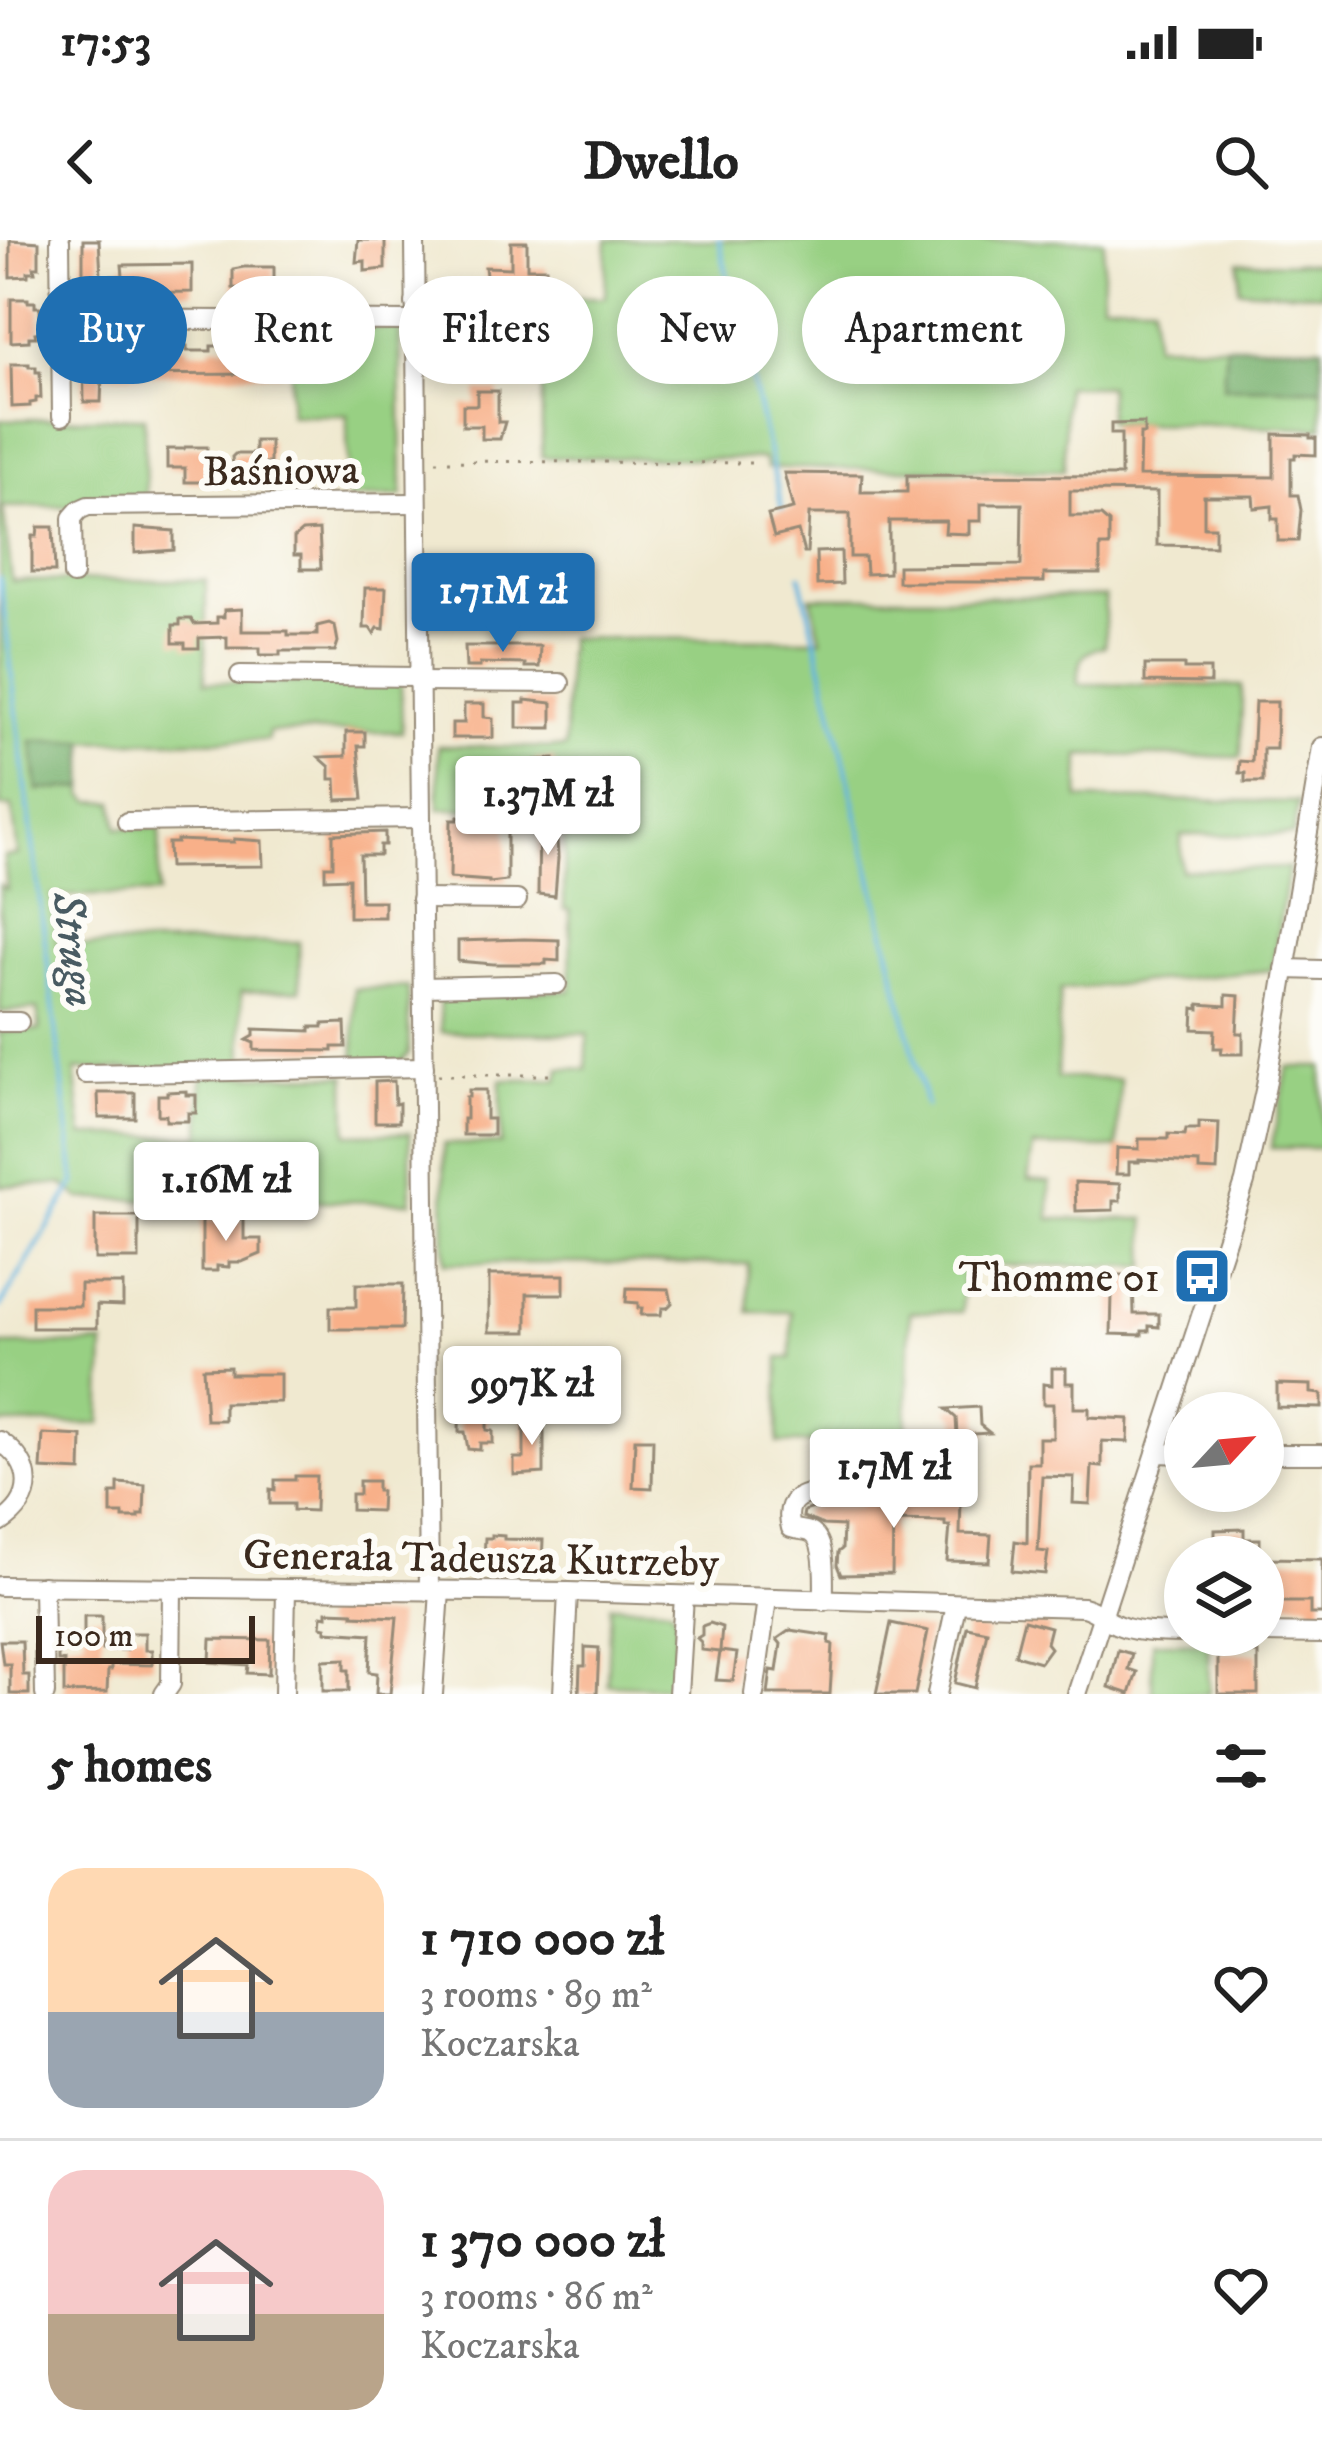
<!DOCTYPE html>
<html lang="en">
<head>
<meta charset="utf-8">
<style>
  body { margin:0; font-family:"IM FELL DW Pica",serif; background:#f2f2f2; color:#222; height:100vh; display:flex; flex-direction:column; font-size:45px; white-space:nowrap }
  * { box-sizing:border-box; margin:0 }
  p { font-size:39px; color:#767676 }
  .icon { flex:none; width:66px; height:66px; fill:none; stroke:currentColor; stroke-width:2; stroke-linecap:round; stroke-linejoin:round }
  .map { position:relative; height:1454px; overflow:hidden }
  .sheet { display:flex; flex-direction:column; background:#fff; flex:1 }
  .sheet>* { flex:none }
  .top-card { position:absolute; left:36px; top:36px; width:1251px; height:108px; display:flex; gap:24px }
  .needle { width:78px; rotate:64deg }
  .controls { position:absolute; left:1164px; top:1152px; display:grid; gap:24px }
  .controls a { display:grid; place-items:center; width:120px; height:120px; border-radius:50%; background:#fff; box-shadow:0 6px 18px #0003; font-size:60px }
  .scale { position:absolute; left:36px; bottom:30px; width:219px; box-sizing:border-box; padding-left:12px; border:6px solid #3b2a1e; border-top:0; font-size:33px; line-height:42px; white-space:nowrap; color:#3b2a1e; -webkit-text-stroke:9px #fdfcf7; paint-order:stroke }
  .price { position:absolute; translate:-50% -102px; padding:0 27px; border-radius:12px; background:#fff; color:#222; font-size:39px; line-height:78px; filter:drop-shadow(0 3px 6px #0008) }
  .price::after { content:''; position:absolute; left:50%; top:72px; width:36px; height:27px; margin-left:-18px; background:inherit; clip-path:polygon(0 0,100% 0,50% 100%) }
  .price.current { background:#1f6fb2; color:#fff }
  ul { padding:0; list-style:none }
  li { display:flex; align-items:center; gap:36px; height:300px; padding:0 48px }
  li+li { border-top:3px solid #e0e0e0 }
  li span { display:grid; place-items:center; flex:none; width:336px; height:240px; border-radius:36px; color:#555 }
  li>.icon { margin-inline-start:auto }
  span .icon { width:144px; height:144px; fill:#fffc; stroke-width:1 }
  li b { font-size:51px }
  h2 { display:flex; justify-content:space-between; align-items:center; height:144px; padding:0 48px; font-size:51px }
  .tag { padding:0 42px; border-radius:54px; background:#fff; box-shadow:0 6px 18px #0003; font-size:42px; line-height:108px }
  .tag.current { background:#1f6fb2; color:#fff }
  .status { display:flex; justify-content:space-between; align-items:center; height:84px; padding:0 60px; background:#fff; direction:ltr }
  .status svg { height:33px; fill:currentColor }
  header { display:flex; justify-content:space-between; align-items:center; height:156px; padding:0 48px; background:#fff; font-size:54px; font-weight:700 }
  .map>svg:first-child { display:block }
  .green { fill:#98d083; stroke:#6a7d50; stroke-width:3 }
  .forest { fill:#7ab271; stroke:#5a6e48; stroke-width:3 }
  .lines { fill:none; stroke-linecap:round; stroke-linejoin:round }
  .stream { stroke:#64b5df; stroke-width:4.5 }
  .building { fill:#f8b089 }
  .minor-casing { stroke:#968a77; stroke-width:22 }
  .path { stroke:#968a77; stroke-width:3; stroke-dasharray:3 9; stroke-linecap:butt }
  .minor { stroke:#fff; stroke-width:18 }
  .labels { text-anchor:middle; stroke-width:12; stroke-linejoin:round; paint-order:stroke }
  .street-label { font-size:42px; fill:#3b2a1e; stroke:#fdfcf7 }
  .poi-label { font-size:42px; fill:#3b2a1e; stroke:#fdfcf7; text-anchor:end }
  .water-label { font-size:45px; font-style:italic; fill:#495b62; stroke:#fdfcf7 }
</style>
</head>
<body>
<div class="status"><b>17:53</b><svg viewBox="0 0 49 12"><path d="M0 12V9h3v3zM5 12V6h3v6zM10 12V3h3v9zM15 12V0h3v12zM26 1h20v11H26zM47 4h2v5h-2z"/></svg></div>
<header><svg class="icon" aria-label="back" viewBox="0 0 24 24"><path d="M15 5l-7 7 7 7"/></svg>Dwello<svg class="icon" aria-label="search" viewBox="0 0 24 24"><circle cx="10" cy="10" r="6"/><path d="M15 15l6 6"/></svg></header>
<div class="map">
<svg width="1322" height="1454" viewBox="0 0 1322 1454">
  <rect width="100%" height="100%" fill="#fdfcf7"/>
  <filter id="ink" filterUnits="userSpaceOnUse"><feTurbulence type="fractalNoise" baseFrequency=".00833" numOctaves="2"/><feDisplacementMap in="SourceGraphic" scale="24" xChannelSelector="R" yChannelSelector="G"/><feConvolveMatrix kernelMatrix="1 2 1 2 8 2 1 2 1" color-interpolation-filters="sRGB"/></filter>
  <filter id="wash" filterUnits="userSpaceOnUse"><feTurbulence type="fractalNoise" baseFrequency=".004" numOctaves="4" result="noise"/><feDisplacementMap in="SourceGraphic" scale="48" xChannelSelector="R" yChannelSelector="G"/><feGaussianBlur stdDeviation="2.7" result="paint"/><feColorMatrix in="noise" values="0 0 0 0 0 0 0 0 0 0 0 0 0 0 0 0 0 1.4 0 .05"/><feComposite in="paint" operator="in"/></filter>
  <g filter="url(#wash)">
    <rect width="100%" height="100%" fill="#f0e9d0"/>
    <g class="green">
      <polygon points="607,0 1104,0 1102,62 1153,63 1154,104 1226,105 1224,147 1322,148 1322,188 1108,182 1108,146 1065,146 1064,230 767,228 764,219 542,217 542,142 556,142 555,58 605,57"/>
      <polygon points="1239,22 1322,23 1322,54 1239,49"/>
      <polygon points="291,88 400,88 402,256 348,258 347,175 290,175"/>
      <polygon points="144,177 146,257 85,266 3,267 12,341 206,340 205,442 401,443 402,492 269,492 268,500 32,502 38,550 85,548 84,555 91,561 114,562 118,588 160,588 158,654 52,656 58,706 299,702 300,750 241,752 243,823 180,829 75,830 83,896 201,896 202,836 346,835 347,894 410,893 411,962 80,959 63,944 0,946 0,792 40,790 37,769 0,772 0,645 7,650 4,617 18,615 12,567 0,567 0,180"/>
      <path d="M811,357H1105V406C1079,412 1080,420 1078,444L1242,446L1241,517L1080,515L1079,559L1298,562L1293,595H1181V630L1288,628L1272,730L1060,750L1057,838L1120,839L1117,908L1033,907L1028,940L1050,942V979H1145L1147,1026L963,1025L962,1072H910L906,1204L778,1203L779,1118H791L792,1072H749L748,1024L445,1023L444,904H501V840H558L560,828L586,829L588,794L441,792L439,751H571L570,670L564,669L565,569H439L438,506L565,508L567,398L821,399Z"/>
      <polygon points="408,747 409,814 401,822 355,823 354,749"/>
      <polygon points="1288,827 1322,827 1322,908 1271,908"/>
      <polygon points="104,1104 101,1184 0,1184 0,1105"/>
      <polygon points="610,1365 669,1367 677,1378 672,1447 607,1444"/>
      <polygon points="1152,1402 1208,1402 1209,1454 1152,1454"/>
    </g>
    <g class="forest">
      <polygon points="1226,105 1322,106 1322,148 1223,147"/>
      <polygon points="32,501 85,501 85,548 38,550"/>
    </g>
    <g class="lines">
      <g class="stream">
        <polyline points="719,0 782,268"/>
        <polyline points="800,335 926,866"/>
        <polyline points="0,339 75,943 0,1067"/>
      </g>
    </g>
    <g id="blocks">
      <g class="building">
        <polygon points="10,0 39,2 39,27 34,27 35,32 28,32 28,36 10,37"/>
        <polygon points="83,0 99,0 101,36 123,36 122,25 192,24 192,52 129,53 129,48 105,48 105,53 83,54"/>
        <polygon points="358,0 385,0 385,29 365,31 365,21 356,22"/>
        <polygon points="511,2 527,2 527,28 546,28 546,43 487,43 485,27 511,28"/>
        <polygon points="244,27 274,27 274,51 233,48 233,29"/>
        <polygon points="11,59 28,59 28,62 35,62 35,67 40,67 40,92 35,93 36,97 29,97 29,101 11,102"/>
        <polygon points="464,78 480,78 481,119 480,123 458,124 457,130 447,121 447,97 450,94 465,93"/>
        <polygon points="83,104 106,104 106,107 187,106 187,111 211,111 211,106 275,106 275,112 280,112 281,134 102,135 101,162 84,162"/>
        <polygon points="11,124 29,124 29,127 36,127 36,132 40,132 41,158 36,158 36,162 30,163 30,166 12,167"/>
        <polygon points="477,151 498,151 498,182 505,182 500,199 482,199 482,186 463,186 463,165 477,165"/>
        <polygon points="1144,183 1144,194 1140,194 1139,236 1274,237 1274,194 1310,195 1310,198 1316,198 1316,215 1295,214 1295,218 1291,218 1291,255 1298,255 1301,270 1298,301 1278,301 1278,279 1272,279 1272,266 1254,268 1253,256 1204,256 1204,287 1215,287 1215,306 1157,305 1157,252 1087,251 1070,251 1070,276 1101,276 1109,283 1109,306 1100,306 1100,334 1044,334 1044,342 898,342 898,326 1021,325 1022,264 981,264 981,281 969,281 969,294 945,293 946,281 889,281 889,333 866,334 865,317 850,317 850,274 809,274 807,313 804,313 798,291 774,297 768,275 793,269 784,233 862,234 861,252 907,252 907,235 1121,236 1121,194 1111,194 1111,184"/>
        <polygon points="255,201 270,201 270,223 263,223 263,232 234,233 232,217 235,214 255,214"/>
        <polygon points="185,207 207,207 205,242 185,242 185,228 167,228 167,209 184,209"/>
        <polygon points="38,287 53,287 55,332 32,332 32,296 37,296"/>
        <polygon points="135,288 174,291 174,310 135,313"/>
        <polygon points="319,290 321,329 301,329 301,315 294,315 294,298 302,291"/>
        <polygon points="841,311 842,344 817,345 816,312"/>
        <polygon points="365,348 386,348 384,389 378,388 374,394 370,388 364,388"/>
        <polygon points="242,369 242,391 288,391 288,395 317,395 317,386 329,383 335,386 338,402 335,411 280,411 280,415 260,415 260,408 227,408 227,397 199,398 199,408 185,408 185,403 173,403 173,385 180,385 180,379 191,379 194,384 217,383 217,377 224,377 224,370"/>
        <polygon points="465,406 540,406 539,427 525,427 525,424 480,423 480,427 466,427"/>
        <polygon points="1145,425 1184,425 1184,429 1210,429 1210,443 1145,442"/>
        <polygon points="525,460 552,463 552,488 517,488 517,463 525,463"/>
        <polygon points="1255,462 1277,462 1276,509 1263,509 1263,542 1245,542 1245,533 1239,533 1240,521 1252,522"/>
        <polygon points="464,464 484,464 484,477 493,478 493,498 452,498 452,483 464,483"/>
        <polygon points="346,492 365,492 365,506 358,506 363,559 337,560 336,539 330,539 330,527 319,517 346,516"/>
        <polygon points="554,519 556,556 537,556 536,549 524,549 524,530 536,529 535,520"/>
        <polygon points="458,577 507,581 507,641 489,643 489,641 450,638 451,580 458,580"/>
        <polygon points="543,580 556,581 558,618 555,656 538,654 539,583 543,583"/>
        <polygon points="385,592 385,605 380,605 380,615 360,615 361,661 384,661 384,677 349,677 349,638 325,639 325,626 333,626 333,594"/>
        <polygon points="234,599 262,601 263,626 169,627 168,603 177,603 177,600 225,602 234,602"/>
        <polygon points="524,699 559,700 559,721 546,720 546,724 493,724 458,721 458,701"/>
        <polygon points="1226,755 1239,756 1237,793 1243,793 1243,814 1221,814 1222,808 1214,808 1215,790 1193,789 1194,768 1199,769 1199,764 1226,766"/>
        <polygon points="345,783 346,807 333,807 333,811 254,810 254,803 247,800 254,796 254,789 310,791 310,787 323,787 323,784"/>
        <polygon points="394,841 395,864 399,863 399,882 375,882 375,842"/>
        <polygon points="469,850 486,850 486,879 493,879 493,895 463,895 463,879 466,879 466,857 469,857"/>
        <polygon points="186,851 186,855 196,855 196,873 188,873 188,881 166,881 166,875 158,875 158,855 167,855 167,852"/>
        <polygon points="98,853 135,853 135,878 99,878"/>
        <polygon points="1199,882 1219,883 1217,931 1199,930 1199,923 1139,920 1139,922 1129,922 1129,934 1116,934 1117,908 1139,909 1139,899 1168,899 1168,894 1185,895 1186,889 1199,889"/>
        <polygon points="1075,942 1120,944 1120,961 1113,961 1113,970 1076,971"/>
        <rect x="95" y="976" width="44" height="43"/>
        <polygon points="202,979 244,979 244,999 261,999 261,1014 242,1022 229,1022 229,1027 217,1026 217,1031 202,1031"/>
        <polygon points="489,1035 564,1035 564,1054 527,1054 527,1092 489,1092"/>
        <polygon points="1109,1035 1133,1035 1134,1074 1159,1074 1159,1087 1149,1086 1149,1091 1142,1091 1142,1095 1111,1094 1112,1055 1110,1055"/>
        <polygon points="80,1044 123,1044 123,1066 97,1065 97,1088 32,1088 32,1066 80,1066"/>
        <polygon points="356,1044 403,1044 402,1089 330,1089 330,1067 356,1067"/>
        <polygon points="627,1048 669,1049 672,1063 667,1068 662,1068 661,1075 641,1075 642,1068 638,1068 638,1063 626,1062"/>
        <polygon points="230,1127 230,1134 280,1134 280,1162 224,1163 224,1180 206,1180 203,1128"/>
        <polygon points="1052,1128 1066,1128 1066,1143 1074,1143 1074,1168 1089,1168 1089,1177 1129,1179 1128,1202 1102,1201 1102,1227 1092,1226 1090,1264 1073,1263 1074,1237 1042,1236 1038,1311 1048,1312 1045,1334 1012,1331 1015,1301 1027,1303 1028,1223 1039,1223 1039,1198 1053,1198 1053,1164 1043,1164 1043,1144 1052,1145"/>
        <polygon points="487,1138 511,1138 511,1163 487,1162 487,1190 493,1191 493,1203 480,1203 480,1210 468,1209 465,1192 459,1192 460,1144 478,1144 478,1141 487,1141"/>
        <polygon points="1277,1144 1311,1145 1311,1153 1322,1154 1322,1168 1277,1167"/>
        <polygon points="979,1167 980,1185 990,1193 957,1195 956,1178 946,1169"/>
        <polygon points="524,1176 544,1176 544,1233 514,1235 514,1218 524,1218"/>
        <polygon points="43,1194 82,1196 81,1231 41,1229"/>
        <polygon points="635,1199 653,1199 652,1248 633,1247"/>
        <polygon points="819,1212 860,1213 859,1242 817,1239"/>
        <polygon points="295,1236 316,1236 315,1271 293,1270 293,1264 270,1264 270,1249 275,1250 275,1240 295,1240"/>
        <polygon points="359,1241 377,1241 377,1251 381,1251 380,1271 351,1270 351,1254 359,1254"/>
        <polygon points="118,1243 145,1245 144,1275 139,1275 139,1278 123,1278 123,1274 111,1274 111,1253 118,1253"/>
        <polygon points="867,1256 961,1258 960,1294 991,1295 989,1322 947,1321 950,1286 945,1286 945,1282 893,1281 892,1334 841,1335 837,1325 838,1312 842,1309 843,1286 823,1285 803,1277 804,1271 820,1266 859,1266"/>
        <polygon points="1244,1289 1244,1299 1260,1299 1260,1317 1230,1317 1230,1311 1215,1311 1215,1290"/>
        <polygon points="492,1295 504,1296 504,1299 543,1300 542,1322 484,1319 485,1298 492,1298"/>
        <polygon points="1266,1318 1322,1319 1322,1374 1310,1374 1310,1362 1266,1362"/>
        <polygon points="327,1371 353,1372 353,1375 397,1377 390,1454 376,1454 377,1433 369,1432 371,1394 326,1391 326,1387 321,1386 322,1375 327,1376"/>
        <polygon points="84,1376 102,1376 102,1410 127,1410 127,1393 145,1393 145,1410 152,1410 152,1425 111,1424 111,1430 108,1430 107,1452 64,1453 64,1421 58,1421 58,1403 84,1400"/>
        <polygon points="1024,1380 1050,1387 1046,1403 1050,1408 1040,1422 1015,1415"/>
        <polygon points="710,1383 722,1387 720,1411 737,1413 733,1441 716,1440 720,1412 701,1410 701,1402 697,1398 702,1395 702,1386"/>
        <polygon points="891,1383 928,1391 915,1454 876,1454"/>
        <polygon points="967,1387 987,1391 975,1448 955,1443"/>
        <polygon points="790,1390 830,1396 829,1403 833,1404 830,1454 768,1454 771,1430 777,1431 781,1404 777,1399"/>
        <polygon points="211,1399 270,1400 269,1434 247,1433 248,1425 210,1422"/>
        <polygon points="0,1401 22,1401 23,1435 29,1435 29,1454 10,1454 10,1424 3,1424"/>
        <polygon points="585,1407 599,1408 597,1454 579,1453 580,1426 585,1426"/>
        <polygon points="1118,1410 1132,1414 1128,1429 1137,1432 1130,1454 1109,1447"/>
        <rect x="1218" y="1413" width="40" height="41"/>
        <polygon points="345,1419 345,1430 349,1430 349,1451 323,1451 323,1420"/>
      </g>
    </g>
  </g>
  <g filter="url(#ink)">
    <use href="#blocks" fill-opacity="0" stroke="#968a77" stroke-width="3"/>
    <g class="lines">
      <defs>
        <g id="minor">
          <polyline points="60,0 62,176"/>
          <path d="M415,0C417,450 427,901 429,1351"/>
          <polyline points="415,63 547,63"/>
          <polyline points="60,79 415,81"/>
          <polyline points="73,335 72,278 79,270 88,266 416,263"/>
          <polyline points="240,435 418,437"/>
          <polyline points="418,442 560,443"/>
          <polyline points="127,582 420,578"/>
          <polyline points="421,659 517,660"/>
          <polyline points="1285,729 1322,730"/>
          <polyline points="423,747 557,744"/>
          <polyline points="0,782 19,782"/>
          <polyline points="85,834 424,827"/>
          <path d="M0,1201C35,1225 36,1260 0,1283"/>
          <polyline points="1156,1213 1185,1214"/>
          <polyline points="1263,1214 1322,1214"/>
          <path d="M0,1346L568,1352L1083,1367C1096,1370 1100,1377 1111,1382C1130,1393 1163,1393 1185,1393"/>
          <polyline points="43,1346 45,1454"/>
          <path d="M824,1361C823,1344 828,1300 810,1292C804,1290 797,1290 791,1288C779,1244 827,1253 854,1254"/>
          <polyline points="1263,1393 1322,1394"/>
          <polyline points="164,1454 171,1444 172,1348"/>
          <polyline points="284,1454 286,1349"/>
          <polyline points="433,1454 440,1351"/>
          <polyline points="563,1454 568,1352"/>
          <polyline points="678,1454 684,1356"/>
          <polyline points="754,1454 767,1359"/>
          <polyline points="937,1454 956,1365"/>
          <polyline points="1077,1454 1245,942 1266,846 1322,507"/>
        </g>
      </defs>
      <use href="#minor" class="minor-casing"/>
      <g class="path">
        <polyline points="436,221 754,223"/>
        <polyline points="438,835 551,835"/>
      </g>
      <use href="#minor" class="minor"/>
    </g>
  </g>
  <defs>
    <symbol id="bus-square" viewBox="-11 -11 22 22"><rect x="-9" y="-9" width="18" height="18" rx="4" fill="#1f6fb2" stroke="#fdfcf7"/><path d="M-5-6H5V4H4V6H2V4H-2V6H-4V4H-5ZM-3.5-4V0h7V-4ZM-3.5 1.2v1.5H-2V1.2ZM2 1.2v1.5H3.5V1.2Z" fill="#fff"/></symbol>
  </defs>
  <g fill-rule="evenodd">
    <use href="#bus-square" x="1169" y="1003" width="66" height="66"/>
  </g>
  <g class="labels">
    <g class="street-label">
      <text transform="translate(281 229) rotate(-1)" y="15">Baśniowa</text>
      <text transform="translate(481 1317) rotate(1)" y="15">Generała Tadeusza Kutrzeby</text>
    </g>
    <g class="poi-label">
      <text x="1160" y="1051">Thomme 01</text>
    </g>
    <g class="water-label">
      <text transform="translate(76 709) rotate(83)" y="16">Struga</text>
    </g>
  </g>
</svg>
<div class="controls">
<a><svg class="needle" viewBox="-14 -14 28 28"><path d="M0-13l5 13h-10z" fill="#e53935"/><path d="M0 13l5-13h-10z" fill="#767676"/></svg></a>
<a><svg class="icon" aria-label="layers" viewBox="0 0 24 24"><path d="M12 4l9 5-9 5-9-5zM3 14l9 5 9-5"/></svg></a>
</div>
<div class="scale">100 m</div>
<b class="price current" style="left:503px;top:415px">1.71M zł</b>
<b class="price" style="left:548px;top:618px">1.37M zł</b>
<b class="price" style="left:226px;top:1004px">1.16M zł</b>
<b class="price" style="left:532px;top:1208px">997K zł</b>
<b class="price" style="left:894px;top:1291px">1.7M zł</b>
<div class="top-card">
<a class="tag current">Buy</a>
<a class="tag">Rent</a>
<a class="tag">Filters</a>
<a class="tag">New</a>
<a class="tag">Apartment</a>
</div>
</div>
<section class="sheet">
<h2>5 homes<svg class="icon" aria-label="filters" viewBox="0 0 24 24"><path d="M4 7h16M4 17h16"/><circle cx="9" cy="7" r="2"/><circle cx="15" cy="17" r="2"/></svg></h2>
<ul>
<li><span style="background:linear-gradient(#ffd9b3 60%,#9aa5b1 0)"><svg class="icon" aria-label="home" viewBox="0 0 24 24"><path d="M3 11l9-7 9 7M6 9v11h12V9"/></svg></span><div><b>1 710 000 zł</b><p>3 rooms · 89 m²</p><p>Koczarska</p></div><svg class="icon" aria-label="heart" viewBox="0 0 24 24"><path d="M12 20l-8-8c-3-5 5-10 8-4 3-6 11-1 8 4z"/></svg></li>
<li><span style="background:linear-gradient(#f6c9c9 60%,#b9a48a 0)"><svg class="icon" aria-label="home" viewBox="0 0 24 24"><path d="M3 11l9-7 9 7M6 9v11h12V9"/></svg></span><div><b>1 370 000 zł</b><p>3 rooms · 86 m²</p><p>Koczarska</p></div><svg class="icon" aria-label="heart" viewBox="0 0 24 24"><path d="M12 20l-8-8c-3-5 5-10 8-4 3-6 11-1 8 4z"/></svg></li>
</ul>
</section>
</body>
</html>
